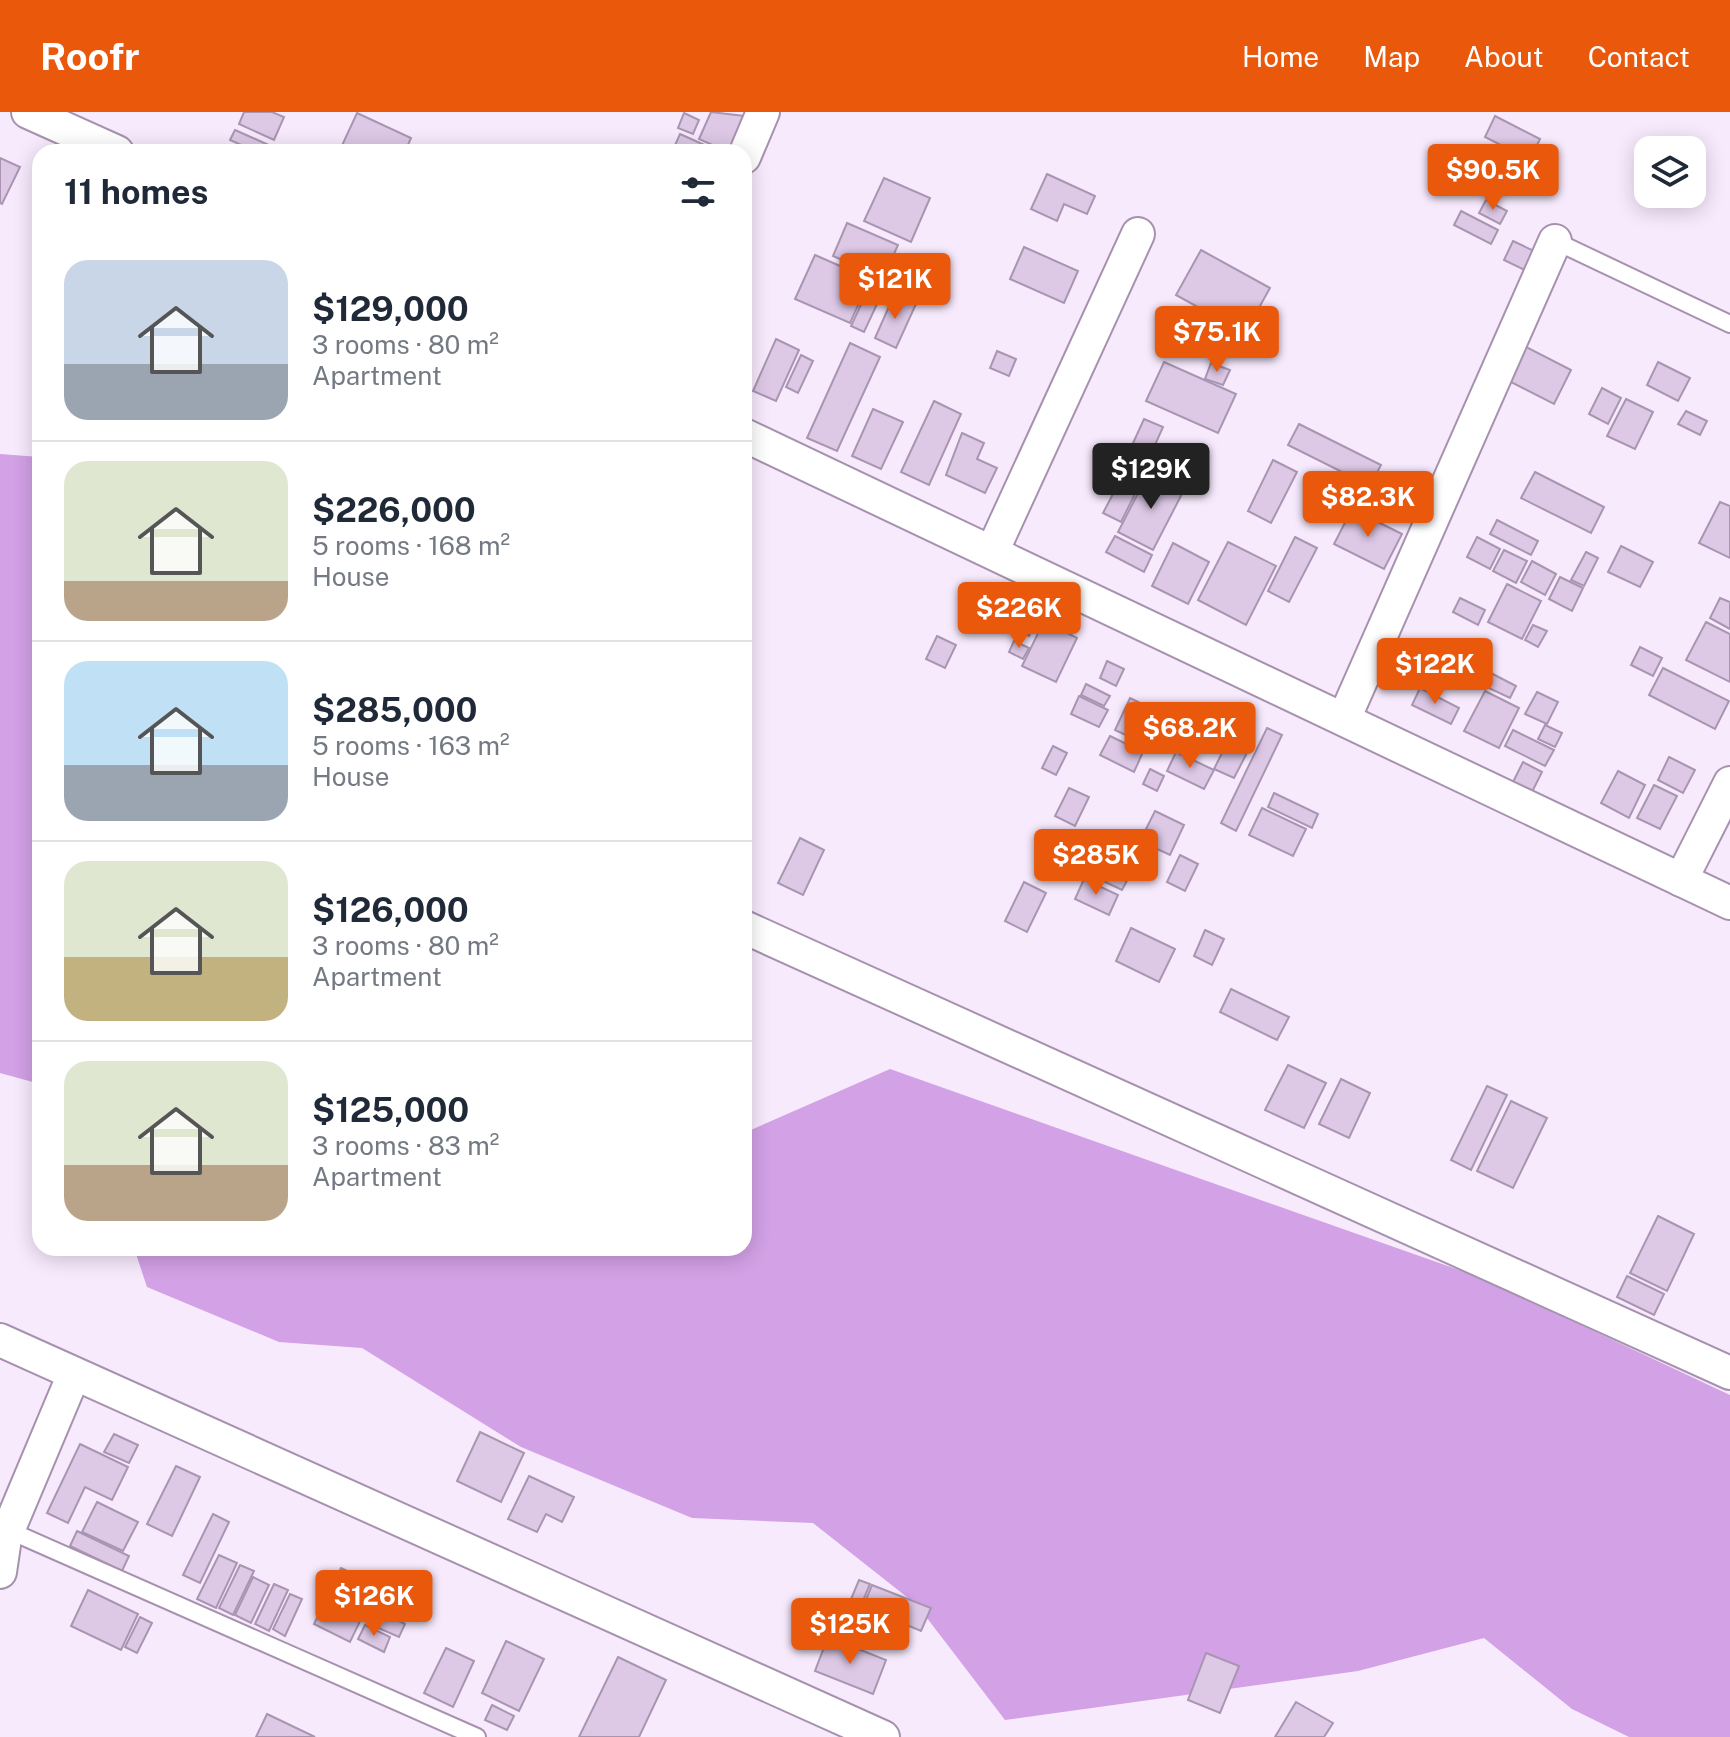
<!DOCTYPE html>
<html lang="en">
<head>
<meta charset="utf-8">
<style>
  body { margin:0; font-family:"Public Sans",sans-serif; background:#f6f6f7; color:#1f2937; height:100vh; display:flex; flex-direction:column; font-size:30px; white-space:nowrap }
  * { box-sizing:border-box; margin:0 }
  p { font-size:26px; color:#747a83 }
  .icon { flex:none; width:44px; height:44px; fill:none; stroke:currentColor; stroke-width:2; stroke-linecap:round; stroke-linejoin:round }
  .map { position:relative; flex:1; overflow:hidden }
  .panel { position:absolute; left:32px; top:32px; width:720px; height:1112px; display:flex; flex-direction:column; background:#fff; border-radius:24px; box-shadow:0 4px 20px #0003 }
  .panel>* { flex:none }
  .buttons { position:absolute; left:1634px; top:24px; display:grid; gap:16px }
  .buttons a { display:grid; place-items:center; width:72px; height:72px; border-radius:16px; background:#fff; box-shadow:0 4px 20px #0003; font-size:40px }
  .price { position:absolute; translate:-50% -68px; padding:0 18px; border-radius:8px; background:#ea580c; color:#fff; font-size:26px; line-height:52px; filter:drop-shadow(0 2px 4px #0008) }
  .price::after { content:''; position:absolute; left:50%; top:48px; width:24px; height:18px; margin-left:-12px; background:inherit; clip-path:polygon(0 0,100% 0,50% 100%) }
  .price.active { background:#222; color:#fff }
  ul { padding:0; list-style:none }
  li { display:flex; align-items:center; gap:24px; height:200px; padding:0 32px }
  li+li { border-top:2px solid #e0e1e3 }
  li span { display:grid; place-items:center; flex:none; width:224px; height:160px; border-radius:24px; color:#555 }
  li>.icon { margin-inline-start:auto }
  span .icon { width:96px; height:96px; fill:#fffc; stroke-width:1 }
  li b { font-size:34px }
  h2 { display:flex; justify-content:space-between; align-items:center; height:96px; padding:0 32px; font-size:34px }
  header { display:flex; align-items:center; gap:48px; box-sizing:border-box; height:112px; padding:0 40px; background:#ea580c; color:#fff }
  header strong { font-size:38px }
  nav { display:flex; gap:44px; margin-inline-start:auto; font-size:28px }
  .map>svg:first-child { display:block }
  .forest { fill:#d3a1e6 }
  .building { fill:#ddc8e6; stroke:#a995b1; stroke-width:2 }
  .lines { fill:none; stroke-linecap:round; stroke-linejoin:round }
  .lane-casing { stroke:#a692ae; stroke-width:20 }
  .street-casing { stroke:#a692ae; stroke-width:36 }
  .lane { stroke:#fff; stroke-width:16 }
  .street { stroke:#fff; stroke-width:32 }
</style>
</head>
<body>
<header>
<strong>Roofr</strong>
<nav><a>Home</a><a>Map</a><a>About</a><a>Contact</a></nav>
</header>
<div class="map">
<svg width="1730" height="1625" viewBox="0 0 1730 1625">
  <rect width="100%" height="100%" fill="#f8eafd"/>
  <g class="forest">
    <polygon points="0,342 40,345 40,972 0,961"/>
    <polygon points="890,957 1479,1165 1730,1283 1730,1625 1629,1625 1572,1597 1484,1526 1358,1559 1005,1608 917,1493 813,1411 692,1406 521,1335 362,1236 279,1230 147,1175 134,1136 744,1136 744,1021"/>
  </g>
  <g class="building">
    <polygon points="244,0 272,0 284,5 274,28 239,12"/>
    <polygon points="711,0 745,4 728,40 699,27"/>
    <polygon points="357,1 411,26 405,40 339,40"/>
    <polygon points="684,1 699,8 693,22 678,16"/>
    <polygon points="1495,4 1540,27 1530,48 1485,25"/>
    <polygon points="235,18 271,34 268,40 257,40 230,28"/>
    <polygon points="680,22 720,40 672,40"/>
    <polygon points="0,46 20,55 2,92 0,91"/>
    <polygon points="1047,62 1095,84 1087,102 1064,92 1057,109 1031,97"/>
    <polygon points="884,66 930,86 911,130 864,109"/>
    <polygon points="1486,88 1507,99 1500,112 1479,101"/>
    <polygon points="1461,99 1498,118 1491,132 1454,113"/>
    <polygon points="847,111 898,133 883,166 833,144"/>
    <polygon points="1513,129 1536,140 1527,159 1504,148"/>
    <polygon points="1024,135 1078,159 1064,191 1010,167"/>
    <polygon points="1201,138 1270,176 1245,221 1176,183"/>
    <polygon points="815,143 870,167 850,211 795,187"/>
    <polygon points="872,169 885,175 864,220 851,214"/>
    <polygon points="895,181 916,192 896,236 875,226"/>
    <polygon points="776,227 799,238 776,289 753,279"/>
    <polygon points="850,231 880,245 837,339 807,326"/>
    <polygon points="1524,234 1571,258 1554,292 1507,268"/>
    <polygon points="997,239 1016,247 1009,264 990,256"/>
    <polygon points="801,243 813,249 798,281 786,275"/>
    <polygon points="1164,250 1236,282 1218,321 1146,289"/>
    <polygon points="1658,250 1690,266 1678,289 1647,273"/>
    <polygon points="1211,251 1230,258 1223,273 1205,267"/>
    <polygon points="1602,276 1621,286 1608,312 1589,302"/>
    <polygon points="1626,287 1653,300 1635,337 1607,324"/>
    <polygon points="934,289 961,302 929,373 901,360"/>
    <polygon points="873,297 903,310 881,357 852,344"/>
    <polygon points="1686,299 1707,309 1700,323 1678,312"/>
    <polygon points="1144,307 1163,315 1147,351 1128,342"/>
    <polygon points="1299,312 1381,353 1370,374 1288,333"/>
    <polygon points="962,321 984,331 977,347 997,356 985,381 946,363"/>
    <polygon points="1273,348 1297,360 1271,411 1248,399"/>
    <polygon points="1126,357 1143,366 1121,410 1103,401"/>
    <polygon points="1149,360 1184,378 1153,438 1118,420"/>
    <polygon points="1535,360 1604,395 1591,421 1521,386"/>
    <polygon points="1345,366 1394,392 1388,404 1339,379"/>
    <polygon points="1720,390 1730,394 1730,446 1699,431"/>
    <polygon points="1352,397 1402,422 1384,457 1334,432"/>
    <polygon points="1497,408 1538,429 1531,443 1490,422"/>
    <polygon points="1115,424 1152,443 1144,460 1106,440"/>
    <polygon points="1295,425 1317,436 1289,490 1268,479"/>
    <polygon points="1477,425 1500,437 1490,457 1467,445"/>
    <polygon points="1228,430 1276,454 1246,513 1198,488"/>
    <polygon points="1173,431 1209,450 1188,492 1152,474"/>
    <polygon points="1621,434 1653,450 1640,475 1608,460"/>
    <polygon points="1504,438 1527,449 1516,471 1493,459"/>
    <polygon points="1586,440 1598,446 1584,474 1571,468"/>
    <polygon points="1532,449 1556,462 1545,483 1521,470"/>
    <polygon points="1560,465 1583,476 1572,499 1549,487"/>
    <polygon points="1507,472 1541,489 1522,527 1488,510"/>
    <polygon points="1460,486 1485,498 1478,513 1453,500"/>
    <polygon points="1720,486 1730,490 1730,517 1710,506"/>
    <polygon points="991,487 1036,509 1029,524 983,502"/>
    <polygon points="1044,509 1077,526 1056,570 1022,554"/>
    <polygon points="1706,510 1730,522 1730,570 1686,548"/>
    <polygon points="1533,513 1547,519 1538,535 1525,528"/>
    <polygon points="937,524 956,533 945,556 926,547"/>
    <polygon points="1014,529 1029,536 1023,547 1009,540"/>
    <polygon points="1640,535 1662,546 1653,564 1631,553"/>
    <polygon points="1107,549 1124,557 1116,574 1100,566"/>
    <polygon points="1663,556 1729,589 1715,617 1649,583"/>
    <polygon points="1485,558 1516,574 1510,586 1478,571"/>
    <polygon points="1086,572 1110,584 1104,594 1081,583"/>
    <polygon points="1420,576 1459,596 1451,612 1412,593"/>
    <polygon points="1485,579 1519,596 1499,636 1464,619"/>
    <polygon points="1537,580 1558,590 1547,612 1525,602"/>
    <polygon points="1079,584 1108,598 1099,615 1071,602"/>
    <polygon points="1130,586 1164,603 1149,634 1115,618"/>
    <polygon points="1545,613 1562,621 1555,635 1538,627"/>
    <polygon points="1267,616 1282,623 1236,719 1221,711"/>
    <polygon points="1513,618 1554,638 1545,654 1505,634"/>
    <polygon points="1110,624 1143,640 1134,660 1100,643"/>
    <polygon points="1230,625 1250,635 1234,666 1214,657"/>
    <polygon points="1053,634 1067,641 1056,663 1042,656"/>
    <polygon points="1176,640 1214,658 1204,677 1167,659"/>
    <polygon points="1669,645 1695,658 1683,681 1658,668"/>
    <polygon points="1523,650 1542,660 1527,690 1508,680"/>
    <polygon points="1150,657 1164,664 1157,679 1143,672"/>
    <polygon points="1618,659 1645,673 1629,706 1601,691"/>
    <polygon points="1654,673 1677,684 1660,717 1637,706"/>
    <polygon points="1069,676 1089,685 1075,714 1055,704"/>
    <polygon points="1274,681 1318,702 1312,716 1268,695"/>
    <polygon points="1262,696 1306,717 1293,744 1249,723"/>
    <polygon points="1155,699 1184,713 1170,743 1140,729"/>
    <polygon points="800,726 824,738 803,783 778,771"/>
    <polygon points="1180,743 1198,752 1185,779 1167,770"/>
    <polygon points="1093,745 1130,763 1122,778 1086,761"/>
    <polygon points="1084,767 1118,783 1109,803 1075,787"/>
    <polygon points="1024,770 1046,781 1027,820 1005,809"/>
    <polygon points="1131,816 1175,837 1159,870 1116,849"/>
    <polygon points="1205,818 1224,827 1212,853 1194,844"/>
    <polygon points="1231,877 1289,905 1277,928 1220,900"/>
    <polygon points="1288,953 1326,971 1304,1016 1265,998"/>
    <polygon points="1341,967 1370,981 1349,1026 1319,1012"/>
    <polygon points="1487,974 1507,983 1471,1058 1451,1048"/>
    <polygon points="1511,989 1547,1006 1513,1076 1477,1059"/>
    <polygon points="1658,1104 1694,1122 1667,1179 1630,1161"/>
    <polygon points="1627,1164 1664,1182 1654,1203 1617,1185"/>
    <polygon points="480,1320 524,1341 501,1390 457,1369"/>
    <polygon points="114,1322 138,1333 129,1351 104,1340"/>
    <polygon points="80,1332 128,1355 112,1388 85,1375 68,1411 47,1401"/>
    <polygon points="176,1354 200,1365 172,1424 147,1412"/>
    <polygon points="529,1364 574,1385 562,1410 546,1402 537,1420 508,1407"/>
    <polygon points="97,1390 138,1410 123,1439 82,1420"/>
    <polygon points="213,1402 229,1410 200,1471 183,1463"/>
    <polygon points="77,1419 129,1444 122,1459 70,1434"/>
    <polygon points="219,1443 237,1451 216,1496 197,1487"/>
    <polygon points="240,1453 254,1459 233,1503 219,1496"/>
    <polygon points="341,1456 377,1474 350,1530 314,1512"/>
    <polygon points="253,1465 269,1473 251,1511 235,1503"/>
    <polygon points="859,1468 870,1472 860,1496 849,1492"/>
    <polygon points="274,1472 288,1478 269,1519 255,1512"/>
    <polygon points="872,1473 931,1496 921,1519 863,1495"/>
    <polygon points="88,1478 138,1502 121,1538 71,1514"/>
    <polygon points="290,1482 302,1487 285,1524 273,1517"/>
    <polygon points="383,1501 405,1512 399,1525 376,1515"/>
    <polygon points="140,1505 152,1511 137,1541 125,1535"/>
    <polygon points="365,1513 390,1525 384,1540 358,1527"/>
    <polygon points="828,1525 886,1548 873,1582 815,1559"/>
    <polygon points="506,1529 544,1547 519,1599 482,1581"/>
    <polygon points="446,1536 474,1549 453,1595 424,1581"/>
    <polygon points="1206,1541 1239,1554 1220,1601 1188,1588"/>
    <polygon points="618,1545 666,1568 639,1625 579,1625"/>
    <polygon points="1296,1590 1333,1611 1324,1625 1275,1625"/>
    <polygon points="492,1593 514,1604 507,1618 485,1608"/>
    <polygon points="267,1602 315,1625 256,1625"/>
  </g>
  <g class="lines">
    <defs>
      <g id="lane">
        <polyline points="1555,129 1730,212"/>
        <polyline points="8,1418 477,1625"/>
      </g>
      <g id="street">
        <polyline points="28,0 117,40"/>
        <polyline points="744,45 763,0"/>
        <polyline points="744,323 1730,791"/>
        <polyline points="992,440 1138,122"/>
        <polyline points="1344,607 1555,129"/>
        <polyline points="1681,768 1730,671"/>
        <polyline points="744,815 1730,1261"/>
        <polyline points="0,1228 883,1625"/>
        <polyline points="0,1460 5,1426 74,1262"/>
      </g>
    </defs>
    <use href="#lane" class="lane-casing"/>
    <use href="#street" class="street-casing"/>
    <use href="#lane" class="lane"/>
    <use href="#street" class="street"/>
  </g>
</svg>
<div class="buttons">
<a><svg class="icon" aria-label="layers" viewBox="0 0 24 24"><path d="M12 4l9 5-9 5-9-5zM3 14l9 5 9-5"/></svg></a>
</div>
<b class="price" style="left:1493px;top:100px">$90.5K</b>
<b class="price" style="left:895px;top:209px">$121K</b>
<b class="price" style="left:1217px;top:262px">$75.1K</b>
<b class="price active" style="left:1151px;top:399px">$129K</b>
<b class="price" style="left:1368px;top:427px">$82.3K</b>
<b class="price" style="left:1019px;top:538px">$226K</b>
<b class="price" style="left:1435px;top:594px">$122K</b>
<b class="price" style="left:1190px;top:658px">$68.2K</b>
<b class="price" style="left:1096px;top:785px">$285K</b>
<b class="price" style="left:374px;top:1526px">$126K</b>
<b class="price" style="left:850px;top:1554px">$125K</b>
<section class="panel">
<h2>11 homes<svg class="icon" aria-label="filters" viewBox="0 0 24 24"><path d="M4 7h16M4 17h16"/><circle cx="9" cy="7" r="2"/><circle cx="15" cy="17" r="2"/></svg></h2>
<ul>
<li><span style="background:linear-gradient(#c9d6e8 65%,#9aa5b1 0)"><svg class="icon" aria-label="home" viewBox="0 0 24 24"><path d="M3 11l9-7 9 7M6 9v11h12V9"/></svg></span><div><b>$129,000</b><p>3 rooms · 80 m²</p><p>Apartment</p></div></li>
<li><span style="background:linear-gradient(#dfe7d0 75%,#b9a48a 0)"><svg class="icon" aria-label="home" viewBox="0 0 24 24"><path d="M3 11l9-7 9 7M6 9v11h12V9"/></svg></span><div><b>$226,000</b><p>5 rooms · 168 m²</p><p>House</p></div></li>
<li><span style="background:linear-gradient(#bfe0f5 65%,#9aa5b1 0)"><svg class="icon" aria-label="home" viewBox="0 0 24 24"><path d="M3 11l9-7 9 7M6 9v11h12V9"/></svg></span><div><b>$285,000</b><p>5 rooms · 163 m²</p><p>House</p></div></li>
<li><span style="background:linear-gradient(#dfe7d0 60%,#c2b280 0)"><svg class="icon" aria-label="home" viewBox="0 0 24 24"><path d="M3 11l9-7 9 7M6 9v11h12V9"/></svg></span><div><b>$126,000</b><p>3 rooms · 80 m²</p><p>Apartment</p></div></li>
<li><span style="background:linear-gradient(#dfe7d0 65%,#b9a48a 0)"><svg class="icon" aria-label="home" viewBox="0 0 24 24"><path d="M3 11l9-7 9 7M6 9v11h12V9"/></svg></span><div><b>$125,000</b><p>3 rooms · 83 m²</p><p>Apartment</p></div></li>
</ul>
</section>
</div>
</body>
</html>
